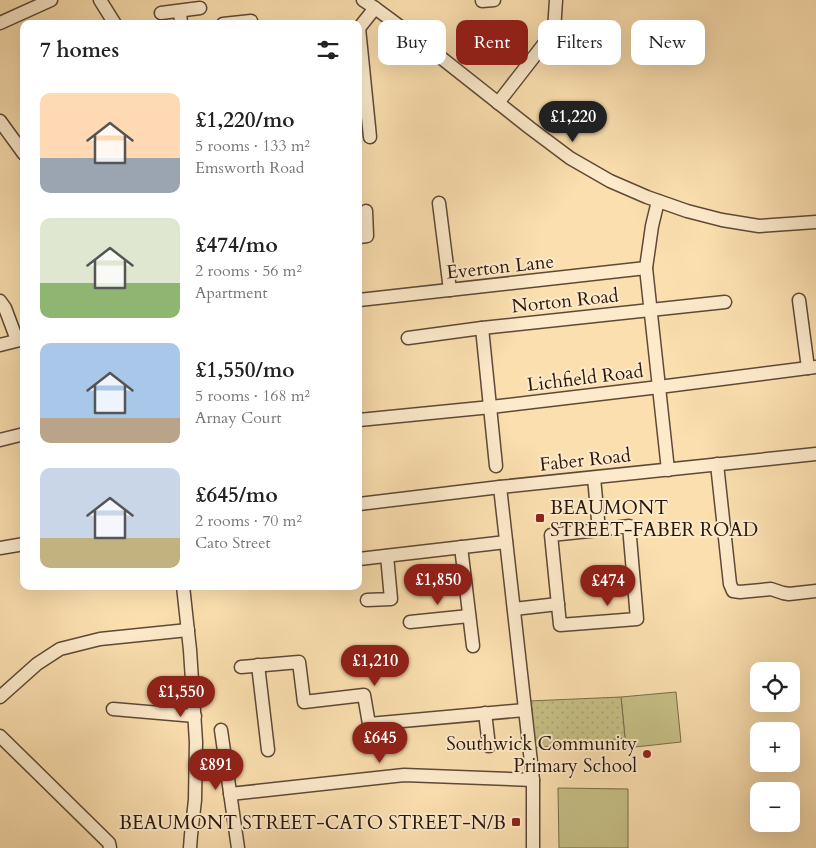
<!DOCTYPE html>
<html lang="en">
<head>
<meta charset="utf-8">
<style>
  body { margin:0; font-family:Cardo,serif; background:#f2f2f2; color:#222; height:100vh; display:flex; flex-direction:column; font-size:19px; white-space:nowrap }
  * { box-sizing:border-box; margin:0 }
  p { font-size:16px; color:#767676 }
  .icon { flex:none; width:28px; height:28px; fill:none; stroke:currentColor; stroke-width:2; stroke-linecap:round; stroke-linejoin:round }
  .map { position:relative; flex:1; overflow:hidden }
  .side { position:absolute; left:20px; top:20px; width:342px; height:570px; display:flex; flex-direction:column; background:#fff; border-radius:10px; box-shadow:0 5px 20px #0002 }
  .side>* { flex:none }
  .hud { position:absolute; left:378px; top:20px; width:362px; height:45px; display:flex; gap:10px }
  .buttons { position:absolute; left:750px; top:662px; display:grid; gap:10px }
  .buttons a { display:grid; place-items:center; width:50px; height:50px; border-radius:10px; background:#fff; box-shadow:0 5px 20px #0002; font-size:25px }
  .price { position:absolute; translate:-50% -42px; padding:0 11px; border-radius:18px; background:#8f2418; color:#fff; font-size:16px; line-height:32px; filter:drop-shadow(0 1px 2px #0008) }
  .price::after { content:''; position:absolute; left:50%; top:30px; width:15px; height:11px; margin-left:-8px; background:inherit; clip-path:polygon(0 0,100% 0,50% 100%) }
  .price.on { background:#222; color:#fff }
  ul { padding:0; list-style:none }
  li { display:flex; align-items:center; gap:15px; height:125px; padding:0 20px }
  li span { display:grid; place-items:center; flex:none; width:140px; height:100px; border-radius:10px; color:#555 }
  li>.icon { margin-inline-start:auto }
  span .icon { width:60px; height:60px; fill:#fffc; stroke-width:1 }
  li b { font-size:21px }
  h2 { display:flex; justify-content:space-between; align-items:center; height:60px; padding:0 20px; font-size:21px }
  .chip { padding:0 18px; border-radius:10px; background:#fff; box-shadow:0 5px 20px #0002; font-size:18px; line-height:45px }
  .chip.on { background:#8f2418; color:#fff }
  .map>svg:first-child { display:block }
  .grass { fill:#c6c086; stroke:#786c4a }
  .park { fill:url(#park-dots); stroke:#786c4a }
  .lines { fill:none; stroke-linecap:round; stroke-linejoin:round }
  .minor-casing { stroke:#5e4936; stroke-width:15 }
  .minor { stroke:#fceacb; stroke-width:12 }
  .poi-dot { fill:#8f2418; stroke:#fceacb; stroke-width:2 }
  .labels { text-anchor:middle; stroke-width:4; stroke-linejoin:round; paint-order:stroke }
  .street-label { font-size:19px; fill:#29170d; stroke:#fceacb }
  .poi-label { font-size:19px; fill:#29170d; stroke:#fceacb; text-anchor:end }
</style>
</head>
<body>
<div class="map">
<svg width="816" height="848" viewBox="0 0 816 848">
  <defs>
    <pattern id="park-dots" width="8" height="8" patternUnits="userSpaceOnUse" patternTransform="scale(1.25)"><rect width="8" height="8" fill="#c6c086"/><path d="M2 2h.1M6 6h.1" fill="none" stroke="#aaa472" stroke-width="1.8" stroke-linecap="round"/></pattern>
  </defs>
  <rect width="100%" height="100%" fill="#fbdfaf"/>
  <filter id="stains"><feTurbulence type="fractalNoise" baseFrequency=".004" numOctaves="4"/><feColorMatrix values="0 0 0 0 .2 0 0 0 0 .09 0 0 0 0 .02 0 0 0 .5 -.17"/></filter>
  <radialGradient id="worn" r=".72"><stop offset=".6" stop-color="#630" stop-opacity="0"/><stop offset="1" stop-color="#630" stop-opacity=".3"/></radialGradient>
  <g class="grass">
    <polygon points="676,692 681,742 626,748 621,697"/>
    <polygon points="558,788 628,789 628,848 559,848"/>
  </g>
  <polygon class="park" points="621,697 625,738 535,748 529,701"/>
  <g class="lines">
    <defs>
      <g id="minor">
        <polyline points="100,0 115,24"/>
        <polyline points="363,0 375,8 425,45 530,128 570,158 610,181 647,197 687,211 722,220 759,226 816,222"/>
        <polyline points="482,1 494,0"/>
        <polyline points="180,11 181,24"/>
        <polyline points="161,13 200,8"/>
        <polyline points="0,23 51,0"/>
        <polyline points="223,24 251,21 252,24"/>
        <polyline points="359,28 370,137"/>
        <polyline points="359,28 375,8"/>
        <polyline points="498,103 554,31 556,0"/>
        <polyline points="0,121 24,154"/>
        <polyline points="658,201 652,226 646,268 668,470"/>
        <polyline points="439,203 450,290"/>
        <polyline points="359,237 367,236 366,211"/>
        <polyline points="359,300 646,268"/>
        <polyline points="799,300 808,368"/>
        <polyline points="0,301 5,308 17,340"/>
        <polyline points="482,328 496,466"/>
        <polyline points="408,338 482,328 725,302"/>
        <polyline points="0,345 24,339"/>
        <polyline points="359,420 491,407 659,387 816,367"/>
        <polyline points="0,440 24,434"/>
        <polyline points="717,464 730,584 733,591 740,592 771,589 783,593 789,594 816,591"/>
        <polyline points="594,478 599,530 629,526 637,619 560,625 551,535 599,530"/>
        <polyline points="500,487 533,780 533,848"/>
        <polyline points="359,504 500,487 816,454"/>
        <polyline points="461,547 473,646"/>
        <polyline points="0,548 24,544"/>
        <polyline points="359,559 506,542"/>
        <polyline points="183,586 190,650 196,742 195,800 191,835 190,848"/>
        <polyline points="367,600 391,599 387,556"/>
        <polyline points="514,609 558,604"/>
        <polyline points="410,622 469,616"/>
        <polyline points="258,665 268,750"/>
        <polyline points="241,667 299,662 304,702 364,695 369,724 525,710"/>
        <polyline points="0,697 37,664 60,649 100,639 188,630"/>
        <polyline points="113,709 195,716"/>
        <polyline points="485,713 489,746"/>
        <polyline points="221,730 238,848"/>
        <polyline points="0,736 109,843 110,848"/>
        <polyline points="230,794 404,775 533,780"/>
      </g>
    </defs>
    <use href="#minor" class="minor-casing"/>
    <use href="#minor" class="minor"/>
  </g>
  <g class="poi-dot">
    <rect x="535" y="513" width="10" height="10" rx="2.5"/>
    <circle cx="647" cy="754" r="5"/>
    <rect x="511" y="817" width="10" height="10" rx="2.5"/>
  </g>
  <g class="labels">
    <g class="street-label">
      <text transform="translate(500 266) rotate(-6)" y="7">Everton Lane</text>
      <text transform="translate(565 300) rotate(-6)" y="7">Norton Road</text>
      <text transform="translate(585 377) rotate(-7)" y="7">Lichfield Road</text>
      <text transform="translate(585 459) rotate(-6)" y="7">Faber Road</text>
    </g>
    <g class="poi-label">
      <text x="550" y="514" text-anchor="start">BEAUMONT<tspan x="550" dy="22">STREET-FABER ROAD</tspan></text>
      <text x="637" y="750">Southwick Community<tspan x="637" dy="22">Primary School</tspan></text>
      <text x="506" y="829">BEAUMONT STREET-CATO STREET-N/B</text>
    </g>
  </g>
  <rect width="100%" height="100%" filter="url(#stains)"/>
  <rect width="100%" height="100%" fill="url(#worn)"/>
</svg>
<div class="buttons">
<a><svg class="icon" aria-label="locate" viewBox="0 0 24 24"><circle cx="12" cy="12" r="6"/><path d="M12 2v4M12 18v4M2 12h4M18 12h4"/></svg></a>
<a>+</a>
<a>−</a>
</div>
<b class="price on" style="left:573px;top:143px">£1,220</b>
<b class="price" style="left:438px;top:606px">£1,850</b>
<b class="price" style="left:608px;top:607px">£474</b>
<b class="price" style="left:375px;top:687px">£1,210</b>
<b class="price" style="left:181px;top:718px">£1,550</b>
<b class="price" style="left:380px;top:764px">£645</b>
<b class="price" style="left:216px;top:791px">£891</b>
<div class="hud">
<a class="chip">Buy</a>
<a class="chip on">Rent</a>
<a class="chip">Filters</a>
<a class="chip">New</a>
</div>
<section class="side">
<h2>7 homes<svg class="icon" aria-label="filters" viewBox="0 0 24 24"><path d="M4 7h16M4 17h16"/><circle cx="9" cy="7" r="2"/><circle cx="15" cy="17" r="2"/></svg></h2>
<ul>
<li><span style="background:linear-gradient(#ffd9b3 65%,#9aa5b1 0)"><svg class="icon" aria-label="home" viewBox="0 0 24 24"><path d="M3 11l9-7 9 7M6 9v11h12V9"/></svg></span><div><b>£1,220/mo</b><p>5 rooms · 133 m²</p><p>Emsworth Road</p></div></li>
<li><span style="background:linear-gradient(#dfe7d0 65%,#8fb573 0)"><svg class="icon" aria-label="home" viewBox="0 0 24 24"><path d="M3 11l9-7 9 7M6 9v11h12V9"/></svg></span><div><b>£474/mo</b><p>2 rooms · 56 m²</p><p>Apartment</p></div></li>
<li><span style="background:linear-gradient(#a9c7e8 75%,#b9a48a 0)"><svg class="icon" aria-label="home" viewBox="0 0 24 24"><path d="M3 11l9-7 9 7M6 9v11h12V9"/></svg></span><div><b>£1,550/mo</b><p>5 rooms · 168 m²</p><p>Arnay Court</p></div></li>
<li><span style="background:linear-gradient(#c9d6e8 70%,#c2b280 0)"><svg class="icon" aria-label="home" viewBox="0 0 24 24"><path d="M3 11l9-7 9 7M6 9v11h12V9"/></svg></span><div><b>£645/mo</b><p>2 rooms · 70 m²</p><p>Cato Street</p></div></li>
</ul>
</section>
</div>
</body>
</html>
